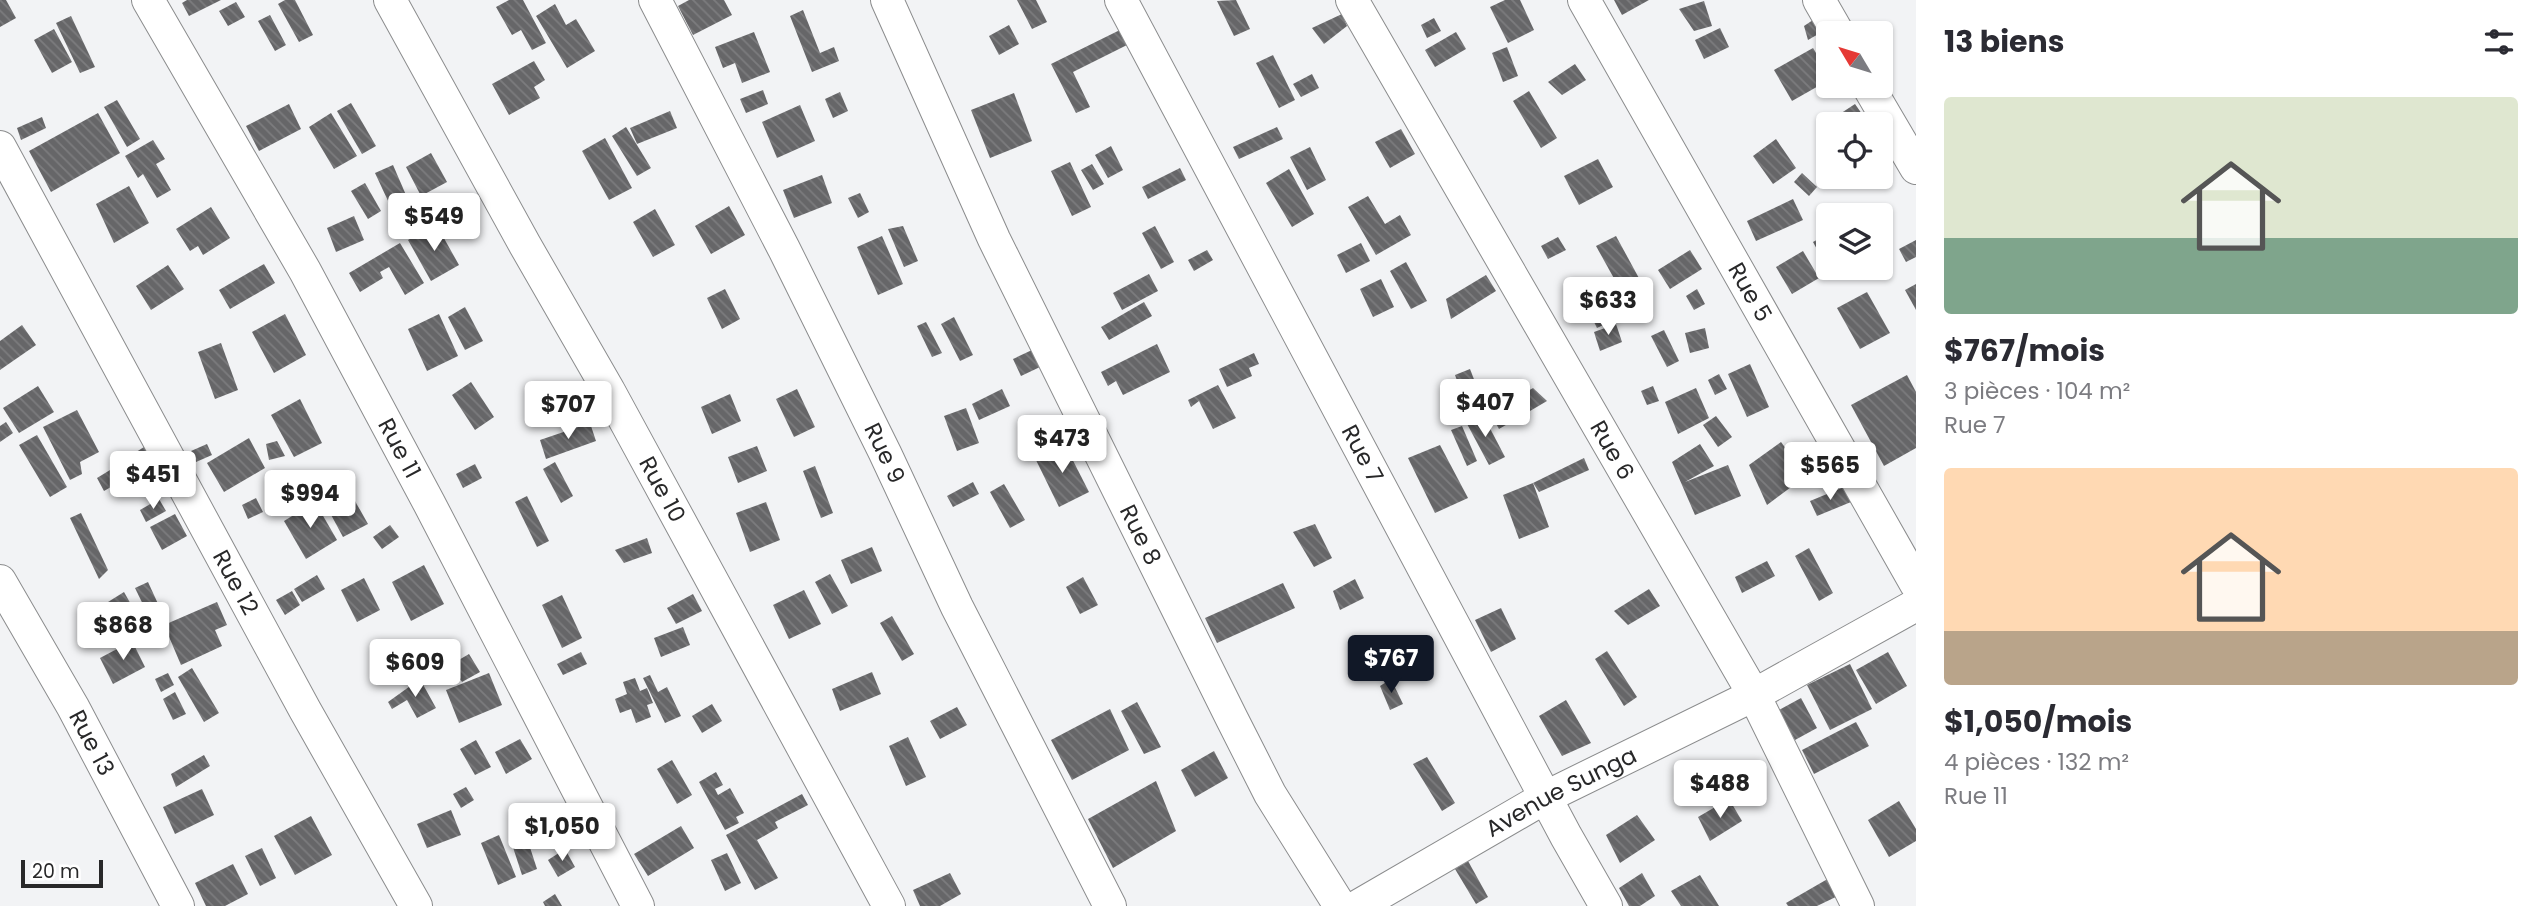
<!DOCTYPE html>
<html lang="fr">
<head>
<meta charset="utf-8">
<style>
  body { margin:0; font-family:Poppins,sans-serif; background:#f7f7f7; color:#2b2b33; height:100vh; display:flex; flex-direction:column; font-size:26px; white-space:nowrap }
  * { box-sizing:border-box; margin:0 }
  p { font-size:23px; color:#7c7c81 }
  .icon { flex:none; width:38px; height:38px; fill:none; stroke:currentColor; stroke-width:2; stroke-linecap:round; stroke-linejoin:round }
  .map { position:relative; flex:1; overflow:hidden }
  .side { display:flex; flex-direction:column; background:#fff; width:630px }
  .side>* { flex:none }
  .needle { width:46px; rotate:308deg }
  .controls { position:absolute; left:1816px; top:21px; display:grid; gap:14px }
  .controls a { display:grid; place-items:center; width:77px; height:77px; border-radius:7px; background:#fff; box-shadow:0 2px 5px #0004; font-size:35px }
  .scale { position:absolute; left:21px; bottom:18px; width:82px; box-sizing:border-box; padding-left:7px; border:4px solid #282829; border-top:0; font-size:19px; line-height:24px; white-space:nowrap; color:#282829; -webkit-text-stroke:5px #fff; paint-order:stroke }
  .price { position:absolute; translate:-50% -60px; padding:0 16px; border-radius:7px; background:#fff; color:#222; font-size:23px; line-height:46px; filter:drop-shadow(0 2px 4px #0008) }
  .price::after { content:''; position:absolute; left:50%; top:42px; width:21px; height:16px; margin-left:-10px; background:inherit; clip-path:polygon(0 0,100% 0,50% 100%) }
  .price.on { background:#111827; color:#fff }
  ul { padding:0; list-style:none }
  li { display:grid; align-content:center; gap:14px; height:371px; padding:0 28px }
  li span { display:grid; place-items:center; height:217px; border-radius:7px; color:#555 }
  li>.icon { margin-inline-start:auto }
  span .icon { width:126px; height:126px; fill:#fffc; stroke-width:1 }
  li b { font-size:30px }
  h2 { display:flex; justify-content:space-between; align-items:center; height:84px; padding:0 28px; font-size:30px }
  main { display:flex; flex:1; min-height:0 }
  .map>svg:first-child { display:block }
  .building { fill:url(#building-back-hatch) }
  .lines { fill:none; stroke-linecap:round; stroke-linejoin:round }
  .minor-casing { stroke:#8b8c8d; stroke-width:34 }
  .minor { stroke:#fff; stroke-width:32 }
  .labels { text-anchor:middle; stroke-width:7; stroke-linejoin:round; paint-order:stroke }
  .street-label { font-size:23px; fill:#282829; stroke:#fff }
</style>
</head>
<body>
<main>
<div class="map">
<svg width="1916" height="906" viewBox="0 0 1916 906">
  <defs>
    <pattern id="building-back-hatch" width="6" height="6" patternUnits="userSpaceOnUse" patternTransform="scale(1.75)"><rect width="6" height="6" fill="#666668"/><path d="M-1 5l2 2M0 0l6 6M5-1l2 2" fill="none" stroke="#7c7c7e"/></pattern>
  </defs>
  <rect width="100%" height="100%" fill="#f2f3f5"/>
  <g class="building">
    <polygon points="0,0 6,0 16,18 0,27"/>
    <polygon points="187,0 221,0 189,16 182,3"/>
    <polygon points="285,0 295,0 313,35 299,42 278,4"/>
    <polygon points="509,0 523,0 546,43 532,50 521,30 512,35 496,7"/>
    <polygon points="689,0 724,0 732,15 693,35 678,6"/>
    <polygon points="1017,0 1036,0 1047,22 1032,29"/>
    <polygon points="1236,0 1250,29 1234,36 1217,1"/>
    <polygon points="1505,0 1520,0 1534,30 1508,43 1490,7"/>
    <polygon points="1614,0 1649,0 1622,15"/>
    <polygon points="1704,1 1712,26 1694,31 1679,9"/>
    <polygon points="236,2 245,17 228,26 219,11"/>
    <polygon points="555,4 566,25 576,19 595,51 567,68 536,16"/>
    <polygon points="803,10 820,53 834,47 839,61 812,72 790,16"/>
    <polygon points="1342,14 1347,26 1324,44 1312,28"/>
    <polygon points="270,15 286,45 275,51 258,21"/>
    <polygon points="71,16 95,67 80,73 56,23"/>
    <polygon points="1819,16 1827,29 1808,40 1804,26"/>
    <polygon points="1434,18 1441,31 1427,38 1421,25"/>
    <polygon points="1009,25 1019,44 999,55 989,36"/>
    <polygon points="1124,28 1131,43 1073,72 1090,107 1076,113 1051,64"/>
    <polygon points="1720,28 1729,47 1704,59 1695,40"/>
    <polygon points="54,29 72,62 52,73 34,40"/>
    <polygon points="754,32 770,72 742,83 735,63 723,68 715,47"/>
    <polygon points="1456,32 1466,49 1435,67 1425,50"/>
    <polygon points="1507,47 1518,76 1503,82 1492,53"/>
    <polygon points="1813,48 1829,74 1829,80 1792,101 1774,70"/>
    <polygon points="1273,55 1295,100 1279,108 1256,63"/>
    <polygon points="534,61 545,80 534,87 540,98 509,115 492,84"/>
    <polygon points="1575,64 1586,80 1562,95 1548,82"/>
    <polygon points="1312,74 1319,88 1301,97 1293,84"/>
    <polygon points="763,90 768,104 746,113 740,99"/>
    <polygon points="1529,91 1557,138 1541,148 1513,101"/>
    <polygon points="840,92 848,111 833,118 825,99"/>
    <polygon points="1014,93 1032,141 990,158 971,110"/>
    <polygon points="117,100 140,139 127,147 104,107"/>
    <polygon points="351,103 376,146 362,154 337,111"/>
    <polygon points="289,104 301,129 259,151 246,126"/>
    <polygon points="1855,104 1869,124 1829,124 1829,134 1823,125"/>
    <polygon points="800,105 815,141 777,158 762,122"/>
    <polygon points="670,111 677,128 637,144 630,128"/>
    <polygon points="98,113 120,153 51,192 29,151"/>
    <polygon points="331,113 357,156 334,169 309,127"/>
    <polygon points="42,117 46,128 21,140 17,128"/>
    <polygon points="626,127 651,168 637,176 612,136"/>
    <polygon points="1277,127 1283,139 1239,159 1233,147"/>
    <polygon points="1401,129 1415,154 1390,168 1375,142"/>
    <polygon points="605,138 632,188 609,200 582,151"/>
    <polygon points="1776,139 1796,168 1773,184 1753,156"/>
    <polygon points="153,140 165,159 156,164 171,190 157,198 143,174 138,178 125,156"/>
    <polygon points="1111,146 1123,170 1108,178 1095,155"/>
    <polygon points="1310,147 1326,180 1307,190 1290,157"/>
    <polygon points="431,153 447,182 421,196 406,167"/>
    <polygon points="1598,159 1613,187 1579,205 1564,176"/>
    <polygon points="1070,162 1091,207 1072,216 1051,171"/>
    <polygon points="1092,164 1104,184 1093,190 1081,170"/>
    <polygon points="393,165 406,195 389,203 375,173"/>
    <polygon points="1180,168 1186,180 1148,199 1142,187"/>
    <polygon points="1289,169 1314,214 1292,227 1266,183"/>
    <polygon points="1802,173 1817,187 1809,196 1794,182"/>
    <polygon points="822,175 832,203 794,218 783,190"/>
    <polygon points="365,183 381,211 368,219 351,191"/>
    <polygon points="129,186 149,223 114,243 96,204"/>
    <polygon points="860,193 869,212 858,218 848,198"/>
    <polygon points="1368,196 1385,224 1400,215 1411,235 1376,255 1348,207"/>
    <polygon points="1793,199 1803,220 1756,241 1747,221"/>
    <polygon points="729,206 745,235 711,254 695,226"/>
    <polygon points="211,207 230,238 203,255 198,246 190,251 176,229"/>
    <polygon points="655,209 675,245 653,257 633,222"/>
    <polygon points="354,216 364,240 336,252 327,228"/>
    <polygon points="436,224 459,265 431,281 408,240"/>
    <polygon points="903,226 918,261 904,267 888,229"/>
    <polygon points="1155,226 1174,262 1161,269 1142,233"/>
    <polygon points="1829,233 1829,271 1813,242"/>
    <polygon points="882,236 903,284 878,295 857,247"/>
    <polygon points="1616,236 1640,280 1621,291 1596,246"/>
    <polygon points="1558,237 1566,250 1548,259 1541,246"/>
    <polygon points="1916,240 1916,257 1906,262 1899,249"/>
    <polygon points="400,243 424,283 405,295 389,267 380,272 383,278 360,292 349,273"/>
    <polygon points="1361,243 1370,261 1346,273 1337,255"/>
    <polygon points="1207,250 1213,260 1194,271 1188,260"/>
    <polygon points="1690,250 1702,269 1670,289 1658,270"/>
    <polygon points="1803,251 1819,278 1792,294 1776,267"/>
    <polygon points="1406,262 1427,301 1411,309 1390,271"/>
    <polygon points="264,264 275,283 230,309 219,290"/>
    <polygon points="168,265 184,289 151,310 136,286"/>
    <polygon points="1149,274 1158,291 1122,310 1113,293"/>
    <polygon points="1486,275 1496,291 1451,319 1446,299"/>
    <polygon points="1381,279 1394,307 1373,317 1360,289"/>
    <polygon points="1916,284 1916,310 1905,290"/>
    <polygon points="725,289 740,319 722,329 707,298"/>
    <polygon points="1697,289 1705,304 1694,310 1686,296"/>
    <polygon points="1867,292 1890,333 1860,349 1837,308"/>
    <polygon points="1617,301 1624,315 1597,328 1590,314"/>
    <polygon points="1144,302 1152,316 1109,340 1101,327"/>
    <polygon points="465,307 483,341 465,350 448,317"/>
    <polygon points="285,314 306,355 274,373 252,332"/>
    <polygon points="439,314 458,356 427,371 408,329"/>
    <polygon points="954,317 973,355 960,361 941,324"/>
    <polygon points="926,322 942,353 932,357 917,326"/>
    <polygon points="1616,324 1622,342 1600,351 1594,332"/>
    <polygon points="22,325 36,345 0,370 0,341"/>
    <polygon points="1705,328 1709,348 1690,353 1685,333"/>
    <polygon points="1664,330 1679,361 1667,367 1651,336"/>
    <polygon points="221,343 238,390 215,399 198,352"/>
    <polygon points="1157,344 1170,372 1123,395 1116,381 1108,386 1101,372"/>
    <polygon points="1032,350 1040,367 1021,376 1013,359"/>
    <polygon points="1254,353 1259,364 1249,368 1252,376 1227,387 1219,369"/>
    <polygon points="1750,364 1769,407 1747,417 1728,374"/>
    <polygon points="1470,369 1482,400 1466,406 1455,375"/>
    <polygon points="1719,374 1727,389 1715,395 1708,380"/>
    <polygon points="1907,375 1916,392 1916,448 1884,466 1851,405"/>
    <polygon points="471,382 494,417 475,430 452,395"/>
    <polygon points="1218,385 1236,418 1213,429 1199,401 1191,407 1188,400"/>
    <polygon points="38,386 54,412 19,433 3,408"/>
    <polygon points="1653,386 1659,401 1647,405 1641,391"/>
    <polygon points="1533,388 1547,401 1499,429 1490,413"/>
    <polygon points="1696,388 1709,418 1678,434 1665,402"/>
    <polygon points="797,389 815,427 794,437 776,399"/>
    <polygon points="1002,389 1010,406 979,420 972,404"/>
    <polygon points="730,394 741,421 712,434 701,407"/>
    <polygon points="300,399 322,443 294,457 271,415"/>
    <polygon points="966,408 979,443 957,451 944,416"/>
    <polygon points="77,410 99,452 80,462 82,474 70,480 43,427"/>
    <polygon points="1482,413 1505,457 1489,465 1466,422"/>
    <polygon points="1716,416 1732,437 1718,447 1703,425"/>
    <polygon points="6,422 13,433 0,442 0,426"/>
    <polygon points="590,423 596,441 546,459 540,440"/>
    <polygon points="1462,426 1477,461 1467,466 1451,430"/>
    <polygon points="37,435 67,487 50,497 19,445"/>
    <polygon points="249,438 265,468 224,492 207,463"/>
    <polygon points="277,441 285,456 269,460 266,444"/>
    <polygon points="1781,442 1806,476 1767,505 1749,465"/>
    <polygon points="1064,443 1089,492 1059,507 1035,458"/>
    <polygon points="207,444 212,455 196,462 191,451"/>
    <polygon points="1700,444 1714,466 1685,482 1728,465 1741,496 1695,515 1672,462"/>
    <polygon points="1440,445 1468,498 1435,513 1408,458"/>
    <polygon points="757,446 767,471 738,483 728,457"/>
    <polygon points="144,447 153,460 131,474 122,461"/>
    <polygon points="1584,458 1589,470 1539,492 1533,483"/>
    <polygon points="555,462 573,496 561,503 543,469"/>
    <polygon points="475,464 482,478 463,488 456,474"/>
    <polygon points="815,466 833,513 821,518 803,471"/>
    <polygon points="115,467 123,480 104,491 97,478"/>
    <polygon points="973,482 979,494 953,507 947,496"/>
    <polygon points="1533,483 1549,527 1519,539 1503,495"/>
    <polygon points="1004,484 1025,520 1010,528 990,492"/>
    <polygon points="346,485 368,524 343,537 322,498"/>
    <polygon points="1844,487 1851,502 1817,516 1810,501"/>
    <polygon points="527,496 549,541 537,547 515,502"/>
    <polygon points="256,498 263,512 248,519 242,505"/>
    <polygon points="159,499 166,511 146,522 140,510"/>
    <polygon points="315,502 337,540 306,559 284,521"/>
    <polygon points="766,502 780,540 750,552 736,513"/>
    <polygon points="81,513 108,570 99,579 70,518"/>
    <polygon points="175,514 187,536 162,550 150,527"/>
    <polygon points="1315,524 1332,558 1314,567 1293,532"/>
    <polygon points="390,525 399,537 382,549 373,537"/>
    <polygon points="647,538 652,553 624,563 615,550"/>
    <polygon points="872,547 882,571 851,584 841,560"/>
    <polygon points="1809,548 1833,593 1819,601 1795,556"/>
    <polygon points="1767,561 1775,576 1742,593 1735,577"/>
    <polygon points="424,565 444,604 411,621 392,582"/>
    <polygon points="830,574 848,606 832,614 815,582"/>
    <polygon points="317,575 325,589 302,602 294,589"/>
    <polygon points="1083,577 1098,605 1080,614 1066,587"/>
    <polygon points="364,578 380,610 357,622 341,590"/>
    <polygon points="1355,579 1364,598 1340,610 1333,591"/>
    <polygon points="148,582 165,619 153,625 135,588"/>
    <polygon points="1283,583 1295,608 1217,643 1205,618"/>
    <polygon points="1649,589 1660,606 1628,625 1614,611"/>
    <polygon points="804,590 821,624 789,639 773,605"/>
    <polygon points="292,591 300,605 285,615 276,600"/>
    <polygon points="124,592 133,608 109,622 100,607"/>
    <polygon points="693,594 702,611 676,624 667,608"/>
    <polygon points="562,595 582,638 562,648 542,605"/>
    <polygon points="217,602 227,625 215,630 222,646 181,665 164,625"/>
    <polygon points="1501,608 1516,639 1491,652 1475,620"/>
    <polygon points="892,616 914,654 902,661 880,623"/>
    <polygon points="683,627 690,645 661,657 654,638"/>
    <polygon points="132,641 145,667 113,684 100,658"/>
    <polygon points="1607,651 1637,697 1624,706 1595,659"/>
    <polygon points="581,652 587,664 563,675 557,664"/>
    <polygon points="1888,652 1907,686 1876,704 1856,670"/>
    <polygon points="469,654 480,672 462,682 455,672 444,678 440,671"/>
    <polygon points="1850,664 1872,709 1830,730 1807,685"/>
    <polygon points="192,668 219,713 204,722 178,677"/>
    <polygon points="872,672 881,694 840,711 832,689"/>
    <polygon points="168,673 174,685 161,692 155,679"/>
    <polygon points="489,673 502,705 459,723 446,690"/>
    <polygon points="650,675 658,692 667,687 681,716 665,723 643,678"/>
    <polygon points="635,678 640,691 647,688 653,703 647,705 651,717 636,723 631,709 620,713 615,699 627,694 623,682"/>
    <polygon points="420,679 436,708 417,718 407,700 392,709 388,702"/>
    <polygon points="1391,679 1403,704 1390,710 1380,686"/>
    <polygon points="175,692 186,714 173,720 163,699"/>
    <polygon points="1801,698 1817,728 1795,740 1779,710"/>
    <polygon points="1566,700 1591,743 1562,756 1539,716"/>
    <polygon points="1137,702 1161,747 1144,754 1121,711"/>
    <polygon points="712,704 722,721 702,733 692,716"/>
    <polygon points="957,707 967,725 940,739 930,721"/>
    <polygon points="1110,709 1129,750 1072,780 1051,740"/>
    <polygon points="1856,722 1869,746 1814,774 1802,750"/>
    <polygon points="908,737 926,777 906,786 889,746"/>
    <polygon points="520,739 532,759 506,774 495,752"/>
    <polygon points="476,740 491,767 475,775 460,749"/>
    <polygon points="1214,751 1228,778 1195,797 1181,770"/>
    <polygon points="204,755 210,766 176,787 171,774"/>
    <polygon points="1427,757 1455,803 1442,811 1413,764"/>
    <polygon points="672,760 692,795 677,804 657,769"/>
    <polygon points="716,772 723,785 715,789 718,795 730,788 744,813 736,817 739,823 725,830 699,782"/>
    <polygon points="1156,781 1176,831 1113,868 1088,819"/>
    <polygon points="466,787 474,800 461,808 453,794"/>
    <polygon points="202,789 214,815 175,834 163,807"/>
    <polygon points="802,794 808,805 775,822 778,828 757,840 778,878 755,890 726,835"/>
    <polygon points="1729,799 1742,821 1710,841 1698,817"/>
    <polygon points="1899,801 1916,829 1916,841 1889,857 1868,820"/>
    <polygon points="451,810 461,835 427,848 417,824"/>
    <polygon points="1637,815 1655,840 1620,863 1606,835"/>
    <polygon points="311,816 332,855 295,875 274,836"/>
    <polygon points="681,826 694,848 648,876 634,854"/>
    <polygon points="524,829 537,869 522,875 509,835"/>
    <polygon points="499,835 516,877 498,885 481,843"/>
    <polygon points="262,848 276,878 260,886 245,856"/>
    <polygon points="565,849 575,867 558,877 548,860"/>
    <polygon points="727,853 741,883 725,891 711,860"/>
    <polygon points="1468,861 1488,897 1476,904 1455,869"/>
    <polygon points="233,864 248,894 225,906 206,906 195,883"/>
    <polygon points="950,873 961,894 940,906 920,906 913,890"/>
    <polygon points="1642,873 1655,896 1640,906 1629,906 1619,888"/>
    <polygon points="1700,875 1719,906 1681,906 1671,891"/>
    <polygon points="1831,877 1842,894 1817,906 1788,906 1786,903"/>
    <polygon points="555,894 562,906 545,906 543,902"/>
  </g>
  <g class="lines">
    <defs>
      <g id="minor">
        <path id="s1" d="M148,0L305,271L429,503L638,906"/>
        <path id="s2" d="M390,0L525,245L609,391L889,906"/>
        <path id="s3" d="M655,0L784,249L885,453L957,607L1110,906"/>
        <path id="s4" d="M887,0L994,239L1232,719L1270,794L1340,906"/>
        <path id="s5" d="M1121,0L1566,836L1606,906"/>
        <path id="s6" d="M1352,0L1754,695L1858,906"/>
        <path id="s7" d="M1584,0L1916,584"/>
        <polyline points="1819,0 1838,33"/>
        <polyline points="1868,86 1916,168"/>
        <path id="s8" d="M0,147L305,710L416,906"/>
        <path id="s9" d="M0,581L73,707L178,906"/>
        <path id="s10" d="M1358,906L1546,797L1754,695L1916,605"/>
      </g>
    </defs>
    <use href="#minor" class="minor-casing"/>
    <use href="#minor" class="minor"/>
  </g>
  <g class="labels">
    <g class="street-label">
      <text dy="8" stroke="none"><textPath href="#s7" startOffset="336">Rue 5</textPath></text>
      <text dy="8" stroke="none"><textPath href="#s1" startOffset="514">Rue 11</textPath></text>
      <text dy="8" stroke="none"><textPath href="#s6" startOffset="520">Rue 6</textPath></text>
      <text dy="8" stroke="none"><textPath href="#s3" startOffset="508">Rue 9</textPath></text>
      <text dy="8" stroke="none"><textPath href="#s5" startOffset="514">Rue 7</textPath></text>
      <text dy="8" stroke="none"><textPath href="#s2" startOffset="560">Rue 10</textPath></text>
      <text dy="8" stroke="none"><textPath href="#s4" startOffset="592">Rue 8</textPath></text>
      <text dy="8" stroke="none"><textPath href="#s8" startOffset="495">Rue 12</textPath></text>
      <text dy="8" stroke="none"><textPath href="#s9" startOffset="186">Rue 13</textPath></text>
      <text dy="8" stroke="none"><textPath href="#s10" startOffset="233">Avenue Sunga</textPath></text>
    </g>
  </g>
</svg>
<div class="controls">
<a><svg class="needle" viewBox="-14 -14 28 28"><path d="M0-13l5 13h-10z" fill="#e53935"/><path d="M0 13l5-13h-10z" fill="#7c7c81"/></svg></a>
<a><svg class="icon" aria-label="locate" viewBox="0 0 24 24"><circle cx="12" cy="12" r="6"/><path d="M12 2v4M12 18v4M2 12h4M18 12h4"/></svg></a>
<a><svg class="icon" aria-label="layers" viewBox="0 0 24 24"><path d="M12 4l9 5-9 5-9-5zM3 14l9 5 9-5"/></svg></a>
</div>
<div class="scale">20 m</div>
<b class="price" style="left:434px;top:253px">$549</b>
<b class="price" style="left:1608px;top:337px">$633</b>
<b class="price" style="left:1485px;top:439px">$407</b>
<b class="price" style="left:568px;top:441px">$707</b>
<b class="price" style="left:1062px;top:475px">$473</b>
<b class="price" style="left:1830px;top:502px">$565</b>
<b class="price" style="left:153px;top:511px">$451</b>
<b class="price" style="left:310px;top:530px">$994</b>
<b class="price" style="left:123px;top:662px">$868</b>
<b class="price on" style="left:1391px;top:695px">$767</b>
<b class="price" style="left:415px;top:699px">$609</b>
<b class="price" style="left:1720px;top:820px">$488</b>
<b class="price" style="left:562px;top:863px">$1,050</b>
</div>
<section class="side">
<h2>13 biens<svg class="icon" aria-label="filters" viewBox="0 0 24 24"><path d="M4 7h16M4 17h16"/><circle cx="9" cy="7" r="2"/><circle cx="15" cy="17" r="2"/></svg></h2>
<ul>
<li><span style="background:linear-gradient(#dfe7d0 65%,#7fa58c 0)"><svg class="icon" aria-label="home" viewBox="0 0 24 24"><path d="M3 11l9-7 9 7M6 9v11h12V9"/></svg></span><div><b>$767/mois</b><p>3 pièces · 104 m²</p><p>Rue 7</p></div></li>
<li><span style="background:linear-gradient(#ffd9b3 75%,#b9a48a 0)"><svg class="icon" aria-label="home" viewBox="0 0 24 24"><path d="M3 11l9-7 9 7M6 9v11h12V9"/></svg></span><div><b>$1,050/mois</b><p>4 pièces · 132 m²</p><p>Rue 11</p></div></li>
</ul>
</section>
</main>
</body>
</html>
